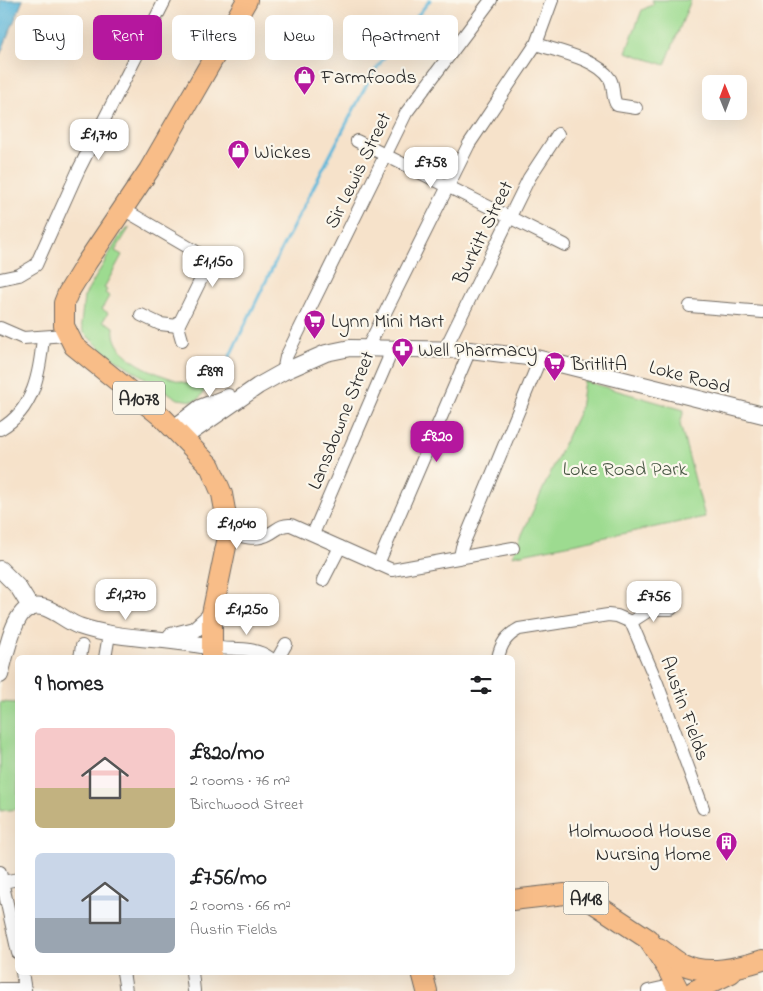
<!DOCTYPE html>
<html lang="en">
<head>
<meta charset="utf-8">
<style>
  body { margin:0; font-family:"Indie Flower",sans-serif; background:#f2f2f2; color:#202124; height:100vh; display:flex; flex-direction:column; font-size:19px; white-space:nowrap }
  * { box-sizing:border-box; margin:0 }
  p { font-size:16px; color:#757577 }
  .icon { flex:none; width:28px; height:28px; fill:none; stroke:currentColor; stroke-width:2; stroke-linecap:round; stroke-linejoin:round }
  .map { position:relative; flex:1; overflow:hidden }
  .details { position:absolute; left:15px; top:655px; width:500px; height:320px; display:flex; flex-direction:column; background:#fff; border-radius:8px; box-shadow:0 5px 20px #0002 }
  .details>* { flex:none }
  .top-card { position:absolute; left:15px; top:15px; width:500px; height:45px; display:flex; gap:10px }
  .needle { width:32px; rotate:359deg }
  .controls { position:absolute; left:702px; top:75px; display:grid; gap:10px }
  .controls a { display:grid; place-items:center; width:45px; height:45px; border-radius:8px; background:#fff; box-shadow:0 5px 20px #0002; font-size:25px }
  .price { position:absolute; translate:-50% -42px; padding:0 11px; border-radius:10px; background:#fff; color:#222; font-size:16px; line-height:32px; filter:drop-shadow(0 1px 2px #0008) }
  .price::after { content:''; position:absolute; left:50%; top:30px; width:15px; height:11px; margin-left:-8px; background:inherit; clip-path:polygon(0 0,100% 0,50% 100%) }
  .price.current { background:#b5179e; color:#fff }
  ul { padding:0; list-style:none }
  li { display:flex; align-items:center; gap:15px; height:125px; padding:0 20px }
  li span { display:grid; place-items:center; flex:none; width:140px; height:100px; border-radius:8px; color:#555 }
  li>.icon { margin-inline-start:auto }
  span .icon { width:60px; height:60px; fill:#fffc; stroke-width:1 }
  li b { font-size:21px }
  h2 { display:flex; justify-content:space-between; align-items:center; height:60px; padding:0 20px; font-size:21px }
  .chip { padding:0 18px; border-radius:8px; background:#fff; box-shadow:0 5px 20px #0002; font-size:18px; line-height:45px }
  .chip.current { background:#b5179e; color:#fff }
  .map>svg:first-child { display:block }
  .green { fill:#9ddb90; stroke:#64835e }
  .water { fill:#5db7da; stroke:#447182 }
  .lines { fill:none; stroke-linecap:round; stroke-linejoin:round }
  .stream { stroke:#5db7da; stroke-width:3 }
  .minor-casing { stroke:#726b63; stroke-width:14 }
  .tertiary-casing { stroke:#726b63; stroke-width:18 }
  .primary-casing { stroke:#726b63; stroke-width:22 }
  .minor { stroke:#fff; stroke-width:12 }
  .tertiary { stroke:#fff; stroke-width:16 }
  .primary { stroke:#f8bd88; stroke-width:20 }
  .labels { text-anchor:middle; stroke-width:4.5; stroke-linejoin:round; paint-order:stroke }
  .shield { fill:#fbf7ec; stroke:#696865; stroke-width:1 }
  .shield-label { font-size:19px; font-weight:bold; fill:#2b2b2b }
  .poi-label { font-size:20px; fill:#2b2b2b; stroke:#fbf7ec; text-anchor:start }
  .street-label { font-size:20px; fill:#2b2b2b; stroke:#fbf7ec }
  .park-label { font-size:20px; fill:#485744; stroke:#fbf7ec }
</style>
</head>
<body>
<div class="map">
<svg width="763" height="991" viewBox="0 0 763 991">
  <rect width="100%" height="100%" fill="#fbf7ec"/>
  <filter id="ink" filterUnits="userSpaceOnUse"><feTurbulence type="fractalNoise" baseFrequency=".02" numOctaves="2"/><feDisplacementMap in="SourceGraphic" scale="10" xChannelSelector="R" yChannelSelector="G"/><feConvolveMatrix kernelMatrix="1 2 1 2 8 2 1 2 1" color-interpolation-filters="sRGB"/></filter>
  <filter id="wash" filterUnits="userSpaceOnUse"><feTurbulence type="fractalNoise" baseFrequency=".0096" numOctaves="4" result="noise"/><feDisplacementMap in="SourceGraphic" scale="20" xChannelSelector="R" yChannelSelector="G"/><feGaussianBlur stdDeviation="1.12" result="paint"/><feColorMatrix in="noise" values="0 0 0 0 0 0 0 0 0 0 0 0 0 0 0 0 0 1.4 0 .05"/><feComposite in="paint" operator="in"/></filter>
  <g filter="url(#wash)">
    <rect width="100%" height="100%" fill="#f6e2ca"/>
    <g class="green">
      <polygon points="652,0 691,0 665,65 626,52 642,10 654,4"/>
      <path d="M130,227L115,251L122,255L104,288L107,290L105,293L109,296L102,309L108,313L103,321L114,327C109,364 179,382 206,388L199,399L193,401L178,399L106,353L84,333L81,324L84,297L121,234Z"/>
      <polygon points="584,381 684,410 680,424 705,517 512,556 580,409"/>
      <polygon points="0,702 17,703 18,809 0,811"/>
    </g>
    <polygon class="water" points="0,0 23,0 0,55"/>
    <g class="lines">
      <polyline class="stream" points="227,362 282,248 369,80 383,59 430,0"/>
    </g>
  </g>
  <g filter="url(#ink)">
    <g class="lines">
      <defs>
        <g id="minor">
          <path d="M536,44C557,51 598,59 610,79C615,88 611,97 617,105L636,108"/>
          <polyline points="357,141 565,245"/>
          <polyline points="123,209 205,257 208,265 178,326 160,324 141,315"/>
          <polyline points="0,279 19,275 36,265 79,169 165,0"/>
          <polyline points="690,306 763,312"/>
          <polyline points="178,326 182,340"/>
          <polyline points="0,328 23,338 67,335"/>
          <polyline points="368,347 469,144 536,44 552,0"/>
          <polyline points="445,349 529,178 558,134"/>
          <polyline points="283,372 286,357 406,113 491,0"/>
          <path d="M0,429C34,410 40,372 43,337"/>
          <path d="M229,532C242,537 256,541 269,534C277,530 281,524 291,525L392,570L513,548"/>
          <polyline points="313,534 388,360 390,348"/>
          <polyline points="460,557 462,547 540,359"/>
          <polyline points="378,564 470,350"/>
          <polyline points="323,580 340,547"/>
          <polyline points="631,622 651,609 671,609"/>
          <path d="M211,647C231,651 253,645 270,658"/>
          <polyline points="80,658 82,646"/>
          <polyline points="105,658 109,635"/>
          <polyline points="278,658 286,644"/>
          <path d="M498,658C501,644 506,636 519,629L608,615L617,616L631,622L657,683L703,808"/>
          <polyline points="0,872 18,953"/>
          <polyline points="3,882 18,879"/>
          <polyline points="22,972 25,991"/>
          <polyline points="123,972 126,991"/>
          <polyline points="192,972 194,991"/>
          <polyline points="0,989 25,989"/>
          <polyline points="648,991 666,987 678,988"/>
        </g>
        <g id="tertiary">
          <polyline points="174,428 200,408 228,397"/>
          <polyline points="183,438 258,386 283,372 326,353 350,348 470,350 536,358 763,415"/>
          <polyline points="0,569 18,587 31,608"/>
          <polyline points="171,636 194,630 212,614"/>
          <path d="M0,675C5,659 12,617 27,609C46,599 63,621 79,626C122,641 167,637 211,647"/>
        </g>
        <g id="primary">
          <polyline points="212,658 212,614 229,532 222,494 210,466 162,417 74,346 64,326 64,303 68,293 87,262 149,170 247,0"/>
          <polyline points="512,900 565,894 586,898 648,939 667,968 679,991"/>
          <path d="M659,948C667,953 673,960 682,964C707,976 738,968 763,960"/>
          <polyline points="422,972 427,991"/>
          <polyline points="694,991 731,973"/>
        </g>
      </defs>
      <use href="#minor" class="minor-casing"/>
      <use href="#tertiary" class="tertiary-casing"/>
      <use href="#primary" class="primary-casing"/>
      <use href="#minor" class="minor"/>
      <use href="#tertiary" class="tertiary"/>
      <use href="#primary" class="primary"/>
    </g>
  </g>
  <defs>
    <symbol id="shop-pin" viewBox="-11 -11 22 30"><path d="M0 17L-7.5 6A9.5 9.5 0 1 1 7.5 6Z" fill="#b5179e" stroke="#fbf7ec"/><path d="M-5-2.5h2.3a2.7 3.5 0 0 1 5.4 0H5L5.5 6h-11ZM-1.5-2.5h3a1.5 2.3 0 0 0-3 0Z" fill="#fff"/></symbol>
    <symbol id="supermarket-pin" viewBox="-11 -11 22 30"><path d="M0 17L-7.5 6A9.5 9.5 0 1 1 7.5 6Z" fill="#b5179e" stroke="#fbf7ec"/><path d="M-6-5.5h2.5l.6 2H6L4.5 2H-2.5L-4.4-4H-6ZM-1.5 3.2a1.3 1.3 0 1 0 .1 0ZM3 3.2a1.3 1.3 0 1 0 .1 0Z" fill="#fff"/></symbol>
    <symbol id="pharmacy-pin" viewBox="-11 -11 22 30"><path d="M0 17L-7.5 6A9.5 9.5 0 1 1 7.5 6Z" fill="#b5179e" stroke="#fbf7ec"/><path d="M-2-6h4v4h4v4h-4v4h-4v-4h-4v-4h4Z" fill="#fff"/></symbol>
    <symbol id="building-pin" viewBox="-11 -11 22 30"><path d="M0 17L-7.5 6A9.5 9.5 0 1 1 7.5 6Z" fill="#b5179e" stroke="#fbf7ec"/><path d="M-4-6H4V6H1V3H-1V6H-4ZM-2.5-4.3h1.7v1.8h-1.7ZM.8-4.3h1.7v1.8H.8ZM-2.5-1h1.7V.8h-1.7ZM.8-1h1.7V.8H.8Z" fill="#fff"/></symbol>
  </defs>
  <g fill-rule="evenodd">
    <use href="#shop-pin" x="292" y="64" width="25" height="34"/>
    <use href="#shop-pin" x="226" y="138" width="25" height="34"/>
    <use href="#supermarket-pin" x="302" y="308" width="25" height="34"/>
    <use href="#pharmacy-pin" x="390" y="336" width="25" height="34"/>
    <use href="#supermarket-pin" x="542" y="350" width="25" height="34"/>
    <use href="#building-pin" x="714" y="830" width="25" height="34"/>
  </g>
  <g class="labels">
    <g class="shield">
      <rect x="113" y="381.5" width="52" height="33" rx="4"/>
      <rect x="563.5" y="881.5" width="45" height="33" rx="4"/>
    </g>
    <g class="shield-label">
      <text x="139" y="405">A1078</text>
      <text x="586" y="905">A148</text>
    </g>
    <g class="poi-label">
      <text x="321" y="83">Farmfoods</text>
      <text x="254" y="158">Wickes</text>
      <text x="331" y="327">Lynn Mini Mart</text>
      <text x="418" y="356">Well Pharmacy</text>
      <text x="571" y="370">BritlitA</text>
      <text x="711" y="837" text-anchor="end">Holmwood House<tspan x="711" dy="23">Nursing Home</tspan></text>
    </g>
    <g class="street-label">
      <text transform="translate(357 170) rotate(-64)" y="7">Sir Lewis Street</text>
      <text transform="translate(482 232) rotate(-64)" y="7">Burkitt Street</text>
      <text transform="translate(690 376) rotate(15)" y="7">Loke Road</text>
      <text transform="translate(340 420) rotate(-68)" y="7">Lansdowne Street</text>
      <text transform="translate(686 708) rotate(70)" y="7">Austin Fields</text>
    </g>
    <g class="park-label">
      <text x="625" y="475">Loke Road Park</text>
    </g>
  </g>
</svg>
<div class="controls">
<a><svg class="needle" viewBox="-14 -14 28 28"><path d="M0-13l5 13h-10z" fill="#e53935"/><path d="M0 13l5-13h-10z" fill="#757577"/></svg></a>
</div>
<b class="price" style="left:99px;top:161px">£1,710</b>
<b class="price" style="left:431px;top:189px">£758</b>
<b class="price" style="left:213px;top:288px">£1,150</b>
<b class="price" style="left:210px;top:398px">£899</b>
<b class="price current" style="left:437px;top:463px">£820</b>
<b class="price" style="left:237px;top:550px">£1,040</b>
<b class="price" style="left:126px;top:621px">£1,270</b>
<b class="price" style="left:654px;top:623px">£756</b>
<b class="price" style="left:247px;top:636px">£1,250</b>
<div class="top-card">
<a class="chip">Buy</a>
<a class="chip current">Rent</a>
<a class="chip">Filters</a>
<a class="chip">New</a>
<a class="chip">Apartment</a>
</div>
<section class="details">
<h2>9 homes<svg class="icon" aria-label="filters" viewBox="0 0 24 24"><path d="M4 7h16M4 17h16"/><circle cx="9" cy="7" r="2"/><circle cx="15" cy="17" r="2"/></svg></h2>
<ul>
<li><span style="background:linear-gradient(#f6c9c9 60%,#c2b280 0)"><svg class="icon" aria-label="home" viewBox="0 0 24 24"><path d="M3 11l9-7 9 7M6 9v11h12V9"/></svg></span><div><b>£820/mo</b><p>2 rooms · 76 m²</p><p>Birchwood Street</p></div></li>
<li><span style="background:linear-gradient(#c9d6e8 65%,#9aa5b1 0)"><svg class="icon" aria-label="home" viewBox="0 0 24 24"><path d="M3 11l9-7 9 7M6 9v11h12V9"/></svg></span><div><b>£756/mo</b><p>2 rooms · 66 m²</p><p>Austin Fields</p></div></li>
</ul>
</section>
</div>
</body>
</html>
